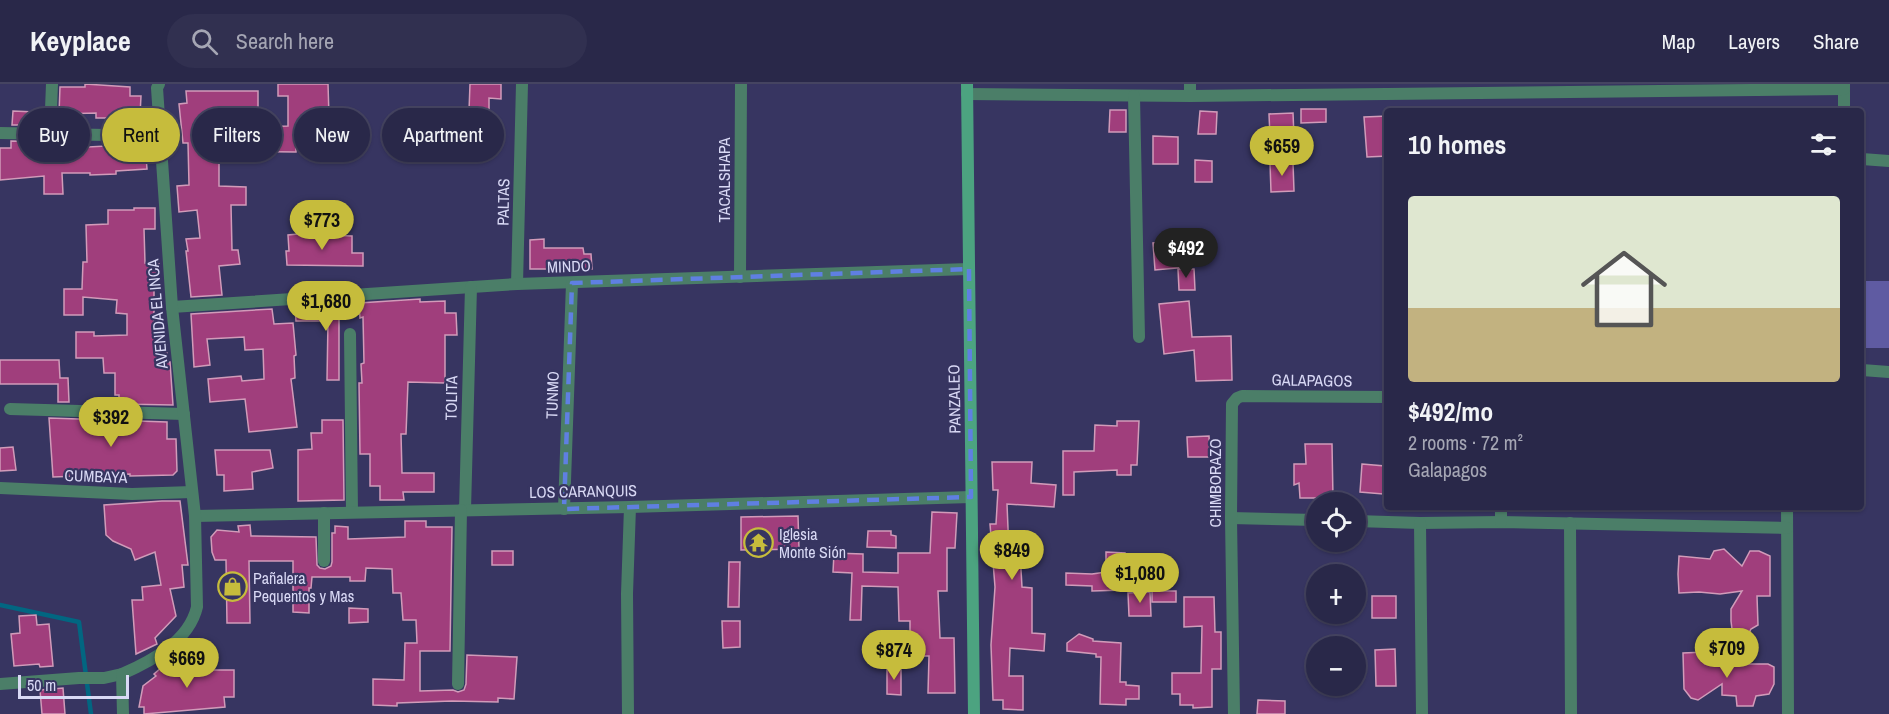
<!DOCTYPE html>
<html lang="en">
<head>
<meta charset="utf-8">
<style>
  body { margin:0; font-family:"Archivo Narrow",sans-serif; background:#313050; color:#f1f3f6; height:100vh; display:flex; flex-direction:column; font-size:22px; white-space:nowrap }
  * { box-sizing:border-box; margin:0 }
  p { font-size:20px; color:#a5a6b4 }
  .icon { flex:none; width:33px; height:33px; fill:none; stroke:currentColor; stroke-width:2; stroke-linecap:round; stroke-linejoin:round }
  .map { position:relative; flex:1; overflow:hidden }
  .sheet { position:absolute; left:1384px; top:24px; width:480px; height:402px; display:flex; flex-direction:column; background:#292849; border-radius:6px; box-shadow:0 2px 4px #0004,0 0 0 2px #454461 }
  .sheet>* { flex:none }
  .guide { position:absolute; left:18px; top:24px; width:570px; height:54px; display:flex; gap:12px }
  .buttons { position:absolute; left:1306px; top:408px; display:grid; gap:12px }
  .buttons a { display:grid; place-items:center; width:60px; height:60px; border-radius:50%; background:#292849; box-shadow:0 2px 4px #0004,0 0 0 2px #454461; font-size:30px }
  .scale { position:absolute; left:18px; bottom:15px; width:111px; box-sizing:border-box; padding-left:6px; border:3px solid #d9d9f5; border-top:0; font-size:16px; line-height:21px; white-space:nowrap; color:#d9d9f5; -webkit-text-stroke:4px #373561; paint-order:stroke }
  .price { position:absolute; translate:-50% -51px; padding:0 14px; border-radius:21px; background:#c6bc3c; color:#111; font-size:20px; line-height:39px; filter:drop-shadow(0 2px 3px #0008) }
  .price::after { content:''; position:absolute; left:50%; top:36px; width:18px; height:14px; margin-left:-9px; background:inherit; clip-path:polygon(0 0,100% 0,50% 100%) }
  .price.active { background:#222; color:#fff }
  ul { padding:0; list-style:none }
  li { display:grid; align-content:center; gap:12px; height:318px; padding:0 24px }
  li+li { border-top:2px solid #454461 }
  li span { display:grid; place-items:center; height:186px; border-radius:6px; color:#555 }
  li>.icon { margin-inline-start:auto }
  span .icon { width:108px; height:108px; fill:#fffc; stroke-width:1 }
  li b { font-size:26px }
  h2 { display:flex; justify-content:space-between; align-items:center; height:72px; padding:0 24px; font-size:26px }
  .chip { padding:0 21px; border-radius:27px; background:#292849; box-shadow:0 2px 4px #0004,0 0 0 2px #454461; font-size:21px; line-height:54px }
  .chip.active { background:#c6bc3c; color:#111 }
  header { display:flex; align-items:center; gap:36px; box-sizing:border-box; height:84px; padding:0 30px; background:#292849; border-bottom:2px solid #454461 }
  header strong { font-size:28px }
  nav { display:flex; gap:33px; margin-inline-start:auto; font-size:21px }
  .search { width:420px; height:54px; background:#313050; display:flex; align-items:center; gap:15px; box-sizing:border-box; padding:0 21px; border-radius:33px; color:#a5a6b4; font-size:22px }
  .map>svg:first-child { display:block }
  .green { fill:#5f5ba2 }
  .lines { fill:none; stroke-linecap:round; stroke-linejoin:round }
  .stream { stroke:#026681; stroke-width:4.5 }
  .building { fill:#a03e7c; stroke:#d19bb9; stroke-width:1.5 }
  .street { stroke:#4b7e68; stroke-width:12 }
  .secondary { stroke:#4ca380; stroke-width:12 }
  .marked { fill:none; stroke:#5f7fe2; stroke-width:4.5; stroke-dasharray:12 8; stroke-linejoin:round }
  .labels { text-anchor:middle; stroke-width:4.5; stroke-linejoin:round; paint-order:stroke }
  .street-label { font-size:16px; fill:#d9d9f5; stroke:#373561 }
  .poi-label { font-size:16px; fill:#d9d9f5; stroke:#373561; text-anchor:start }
</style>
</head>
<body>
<header>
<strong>Keyplace</strong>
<div class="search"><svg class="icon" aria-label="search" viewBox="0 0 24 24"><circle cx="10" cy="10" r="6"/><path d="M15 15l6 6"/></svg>Search here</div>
<nav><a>Map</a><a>Layers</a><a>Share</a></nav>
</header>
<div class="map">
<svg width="1889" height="630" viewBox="0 0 1889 630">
  <rect width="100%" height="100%" fill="#373561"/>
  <polygon class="green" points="1864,197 1889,197 1889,264 1863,264"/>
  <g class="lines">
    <polyline class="stream" points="0,521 79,538 91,630"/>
  </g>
  <g class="building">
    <polygon points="85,0 130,3 130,12 141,12 140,31 132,31 132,34 96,34 96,29 59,30 60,3 85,3"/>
    <polygon points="278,0 328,0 329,32 335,31 335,61 296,63 296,68 219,67 219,102 246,103 246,121 231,121 232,166 238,166 240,180 219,182 222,211 191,213 186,167 188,167 186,155 200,154 197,126 179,128 177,102 189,101 188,59 183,59 179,20 187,19 186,7 258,7 258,43 288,42 288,12 278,12"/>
    <polygon points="470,0 501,0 501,15 489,14 489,28 469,27"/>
    <polygon points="1301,25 1326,25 1326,38 1301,39"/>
    <polygon points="1110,26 1126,26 1126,48 1109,48"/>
    <polygon points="13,27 35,28 35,41 12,41"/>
    <polygon points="1200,27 1217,28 1216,50 1198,50"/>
    <polygon points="1293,29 1294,52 1270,53 1269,30"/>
    <polygon points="1388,32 1388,72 1367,73 1364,33"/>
    <polygon points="1153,52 1178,53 1178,80 1153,80"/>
    <polygon points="11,57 58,58 58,61 88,60 88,63 145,60 147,85 116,87 116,90 90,91 90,89 62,89 63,110 44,110 44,92 0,96 0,64 11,64"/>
    <polygon points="1195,76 1212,77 1212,98 1195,98"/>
    <polygon points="1270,79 1293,79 1294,107 1271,108"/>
    <polygon points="134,124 155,124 155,145 144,145 145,179 159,180 159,197 154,197 154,246 156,246 157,261 167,261 167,278 170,278 173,321 119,320 119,311 115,311 115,289 104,289 103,274 76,274 76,248 94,248 94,252 127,251 127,230 116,229 117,216 83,213 83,231 64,231 64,205 82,205 83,178 87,178 86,141 108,140 108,126 134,126"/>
    <polygon points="298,150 352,152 352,169 363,169 363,182 287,181 286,167 289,167 288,151"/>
    <polygon points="544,155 544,164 583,164 584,170 591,170 592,185 530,185 530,156"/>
    <polygon points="1186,156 1188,183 1155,186 1153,159"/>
    <polygon points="1178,185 1194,185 1195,206 1179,206"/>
    <polygon points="420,215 420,218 445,217 445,229 456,229 457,251 445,251 445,299 408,298 406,350 401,350 402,389 434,389 434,408 403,408 404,416 380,416 380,402 370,402 370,370 360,370 359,299 362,299 361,280 364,279 363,233 360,234 359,219"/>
    <polygon points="1189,217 1192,253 1231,252 1232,296 1196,297 1194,266 1164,270 1159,220"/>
    <polygon points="339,220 339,296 327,296 328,237 296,237 295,223"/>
    <polygon points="272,225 274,240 293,239 296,271 294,272 295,294 291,295 297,343 249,348 245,315 210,318 208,295 241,292 242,297 264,295 263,265 245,266 244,253 207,255 210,281 194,283 191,230"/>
    <polygon points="0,276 59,276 60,294 68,294 69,318 58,318 58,300 0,300"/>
    <polygon points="49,334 167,338 167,355 176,355 177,387 173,391 130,392 130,390 53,393"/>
    <polygon points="322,336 343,336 344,416 298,417 298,366 312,365 311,349 322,349"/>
    <polygon points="1117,337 1139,337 1137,381 1131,381 1131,391 1117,391 1117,386 1074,388 1074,411 1063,411 1063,367 1094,367 1095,341 1117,342"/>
    <polygon points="1209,352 1210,373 1188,373 1187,353"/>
    <polygon points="1305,360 1332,360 1333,414 1300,414 1299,399 1294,401 1294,380 1306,380"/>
    <polygon points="13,363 16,386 0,387 0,364"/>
    <polygon points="215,366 270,366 273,384 252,388 253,405 224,407 224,391 217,391"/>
    <polygon points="992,378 1032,378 1031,399 1056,401 1054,423 1007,420 1009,468 1020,468 1022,503 1032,504 1032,549 1045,550 1044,567 1010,564 1009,592 1023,592 1023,626 1003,625 1003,616 993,616 991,561 995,503 990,440 996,440 998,406 993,406"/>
    <polygon points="1362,380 1385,382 1383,410 1360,408"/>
    <polygon points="162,417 180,417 188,481 182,481 184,503 170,505 176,532 155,554 157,560 136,570 132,516 143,516 142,503 161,501 155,468 135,476 131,465 113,457 106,451 104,421"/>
    <polygon points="932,428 957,429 955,464 947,464 947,507 938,507 940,554 954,554 955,609 928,609 929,572 910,572 910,537 899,537 898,503 862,502 861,536 850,536 852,489 833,488 834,469 863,470 863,488 898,489 898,469 930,469"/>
    <polygon points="798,432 799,465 741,466 741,433"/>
    <polygon points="405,437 426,437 426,443 452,443 450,567 420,567 420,607 453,606 458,608 464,606 466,600 467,571 517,573 514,615 498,614 498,618 452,617 397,619 397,622 373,621 373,595 404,596 405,559 417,559 416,536 403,536 401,509 393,509 392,485 366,484 365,497 350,497 350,493 312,493 311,504 309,504 309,529 293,528 293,477 249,477 250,539 227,539 226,476 215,476 212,468 211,453 217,446 239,448 238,442 250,441 251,452 316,453 317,481 320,484 325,485 331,482 332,478 332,449 335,449 335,442 348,443 348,455 405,453"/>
    <polygon points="868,447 891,447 891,451 896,452 896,464 867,463"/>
    <polygon points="1724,465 1742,482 1750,467 1759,467 1770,472 1770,512 1757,512 1758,541 1751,545 1747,553 1733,553 1731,537 1731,525 1742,507 1720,510 1699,508 1679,509 1678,490 1679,472 1710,475 1714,467"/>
    <rect x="492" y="467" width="21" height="14"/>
    <polygon points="1106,468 1125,469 1124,506 1092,507 1092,502 1066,501 1066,489 1092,490 1106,488"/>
    <polygon points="729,478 740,478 739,523 728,523"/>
    <rect x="1152" y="507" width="24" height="11"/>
    <polygon points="1150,508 1151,532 1129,532 1128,509"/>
    <rect x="1372" y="512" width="24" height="22"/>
    <polygon points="1184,513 1214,513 1215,548 1221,548 1221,585 1212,585 1212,623 1193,624 1193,621 1180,621 1180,610 1172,610 1172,589 1201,589 1202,542 1184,543"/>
    <polygon points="349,524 368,525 368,538 349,539"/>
    <polygon points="36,531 37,541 49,540 53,582 40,583 39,580 14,582 11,550 20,549 19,532"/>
    <polygon points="722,537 740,537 740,563 723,564"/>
    <polygon points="1079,550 1093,555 1093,557 1121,559 1120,598 1126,598 1126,601 1139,602 1139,615 1126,615 1126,621 1100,620 1101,573 1096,573 1096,570 1067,567 1067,559"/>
    <polygon points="1395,565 1396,602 1376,602 1375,566"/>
    <polygon points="1706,568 1705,580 1768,580 1774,583 1774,600 1769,610 1756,612 1753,622 1737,622 1736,612 1722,611 1722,600 1698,616 1691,614 1684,605 1683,569"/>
    <polygon points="188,572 195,586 234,586 234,613 224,613 225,623 144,630 144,623 139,623 143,602 156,592 154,590 161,584"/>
    <polygon points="887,583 901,583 901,611 887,610"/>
    <polygon points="63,604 65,630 42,630 40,606"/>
    <polygon points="1258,616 1285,617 1285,630 1257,630"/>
  </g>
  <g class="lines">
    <g class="street">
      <polyline points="1190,0 1190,12"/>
      <polyline points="1844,0 1844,27"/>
      <polyline points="967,10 1190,12 1844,5"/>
      <polyline points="1134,12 1139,253"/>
      <polyline points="0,49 160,52"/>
      <polyline points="50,51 52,0"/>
      <polyline points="1862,75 1889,77"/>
      <polyline points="740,193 741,0"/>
      <polyline points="517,200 522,0"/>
      <polyline points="172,223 517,200 969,185"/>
      <polyline points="350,250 352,428"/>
      <polyline points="1862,286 1889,288"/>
      <polyline points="10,325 184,330"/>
      <polyline points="0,404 132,410 192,408"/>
      <polyline points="1787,423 1788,630"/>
      <polyline points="564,425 572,199"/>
      <polyline points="465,426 471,203"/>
      <polyline points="195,432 630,423 971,413"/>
      <polyline points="1231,434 1317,436"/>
      <polyline points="1356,437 1420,439 1501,438 1787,444"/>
      <polyline points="1501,438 1501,423"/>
      <polyline points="1420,439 1422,630"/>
      <polyline points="1570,439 1571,630"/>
      <polyline points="324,477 324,429"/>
      <polyline points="0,600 79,594 104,594 122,590"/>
      <polyline points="458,600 461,426"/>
      <path d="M123,630L122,590C152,577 189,557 197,523L195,432L172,223L157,4L159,0"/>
      <polyline points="628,630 627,510 630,423"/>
      <polyline points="1234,630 1231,434 1232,320 1237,314 1242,312 1388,313"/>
    </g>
    <polyline class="secondary" points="967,0 974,630"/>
  </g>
  <path class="marked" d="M969,185L971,413L564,425L572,199Z"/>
  <defs>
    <symbol id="temple-ring" viewBox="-11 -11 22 22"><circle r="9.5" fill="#373561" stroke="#c6bc3c" stroke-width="1.5"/><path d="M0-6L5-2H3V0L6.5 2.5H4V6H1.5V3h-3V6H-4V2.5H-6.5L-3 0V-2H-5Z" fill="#c6bc3c"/></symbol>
    <symbol id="shop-ring" viewBox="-11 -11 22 22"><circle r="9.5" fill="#373561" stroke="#c6bc3c" stroke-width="1.5"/><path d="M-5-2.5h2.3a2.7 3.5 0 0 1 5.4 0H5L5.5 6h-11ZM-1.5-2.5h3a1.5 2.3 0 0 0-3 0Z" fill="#c6bc3c"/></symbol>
  </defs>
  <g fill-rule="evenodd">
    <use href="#temple-ring" x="742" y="442" width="33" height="33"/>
    <use href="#shop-ring" x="216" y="486" width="33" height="33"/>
  </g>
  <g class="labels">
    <g class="street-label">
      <text transform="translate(724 96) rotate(-90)" y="6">TACALSHAPA</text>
      <text transform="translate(503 118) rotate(-89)" y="6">PALTAS</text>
      <text transform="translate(569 182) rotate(-2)" y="6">MINDO</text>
      <text transform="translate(157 230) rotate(-95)" y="6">AVENIDA EL INCA</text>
      <text transform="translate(1312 296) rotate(1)" y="6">GALAPAGOS</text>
      <text transform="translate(552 311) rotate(-88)" y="6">TUNMO</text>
      <text transform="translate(451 314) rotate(-89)" y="6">TOLITA</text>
      <text transform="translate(954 315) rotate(-91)" y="6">PANZALEO</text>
      <text transform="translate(96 392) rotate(2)" y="6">CUMBAYA</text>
      <text transform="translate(1215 399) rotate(-90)" y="6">CHIMBORAZO</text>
      <text transform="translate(583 407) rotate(-1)" y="6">LOS CARANQUIS</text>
    </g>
    <g class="poi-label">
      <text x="779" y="456">Iglesia<tspan x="779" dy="18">Monte Sión</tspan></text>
      <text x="253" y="500">Pañalera<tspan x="253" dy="18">Pequentos y Mas</tspan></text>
    </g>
  </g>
</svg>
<div class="buttons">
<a><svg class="icon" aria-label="locate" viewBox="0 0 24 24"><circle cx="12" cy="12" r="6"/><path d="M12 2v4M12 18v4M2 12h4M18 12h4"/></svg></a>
<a>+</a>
<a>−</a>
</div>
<div class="scale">50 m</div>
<b class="price" style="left:1282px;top:93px">$659</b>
<b class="price" style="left:322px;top:167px">$773</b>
<b class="price active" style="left:1186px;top:195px">$492</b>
<b class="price" style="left:326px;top:248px">$1,680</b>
<b class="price" style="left:111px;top:364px">$392</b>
<b class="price" style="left:1012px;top:497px">$849</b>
<b class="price" style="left:1140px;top:520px">$1,080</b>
<b class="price" style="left:1727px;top:595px">$709</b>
<b class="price" style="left:894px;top:597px">$874</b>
<b class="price" style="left:187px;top:605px">$669</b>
<div class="guide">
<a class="chip">Buy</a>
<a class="chip active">Rent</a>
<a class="chip">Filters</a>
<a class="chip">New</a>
<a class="chip">Apartment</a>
</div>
<section class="sheet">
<h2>10 homes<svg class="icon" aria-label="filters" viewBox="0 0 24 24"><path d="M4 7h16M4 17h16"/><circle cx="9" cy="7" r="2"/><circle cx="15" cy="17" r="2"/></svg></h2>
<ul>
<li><span style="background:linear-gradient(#dfe7d0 60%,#c2b280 0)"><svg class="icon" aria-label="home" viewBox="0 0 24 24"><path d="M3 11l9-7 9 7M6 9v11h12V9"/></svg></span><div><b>$492/mo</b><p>2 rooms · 72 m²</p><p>Galapagos</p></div></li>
</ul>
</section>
</div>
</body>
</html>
